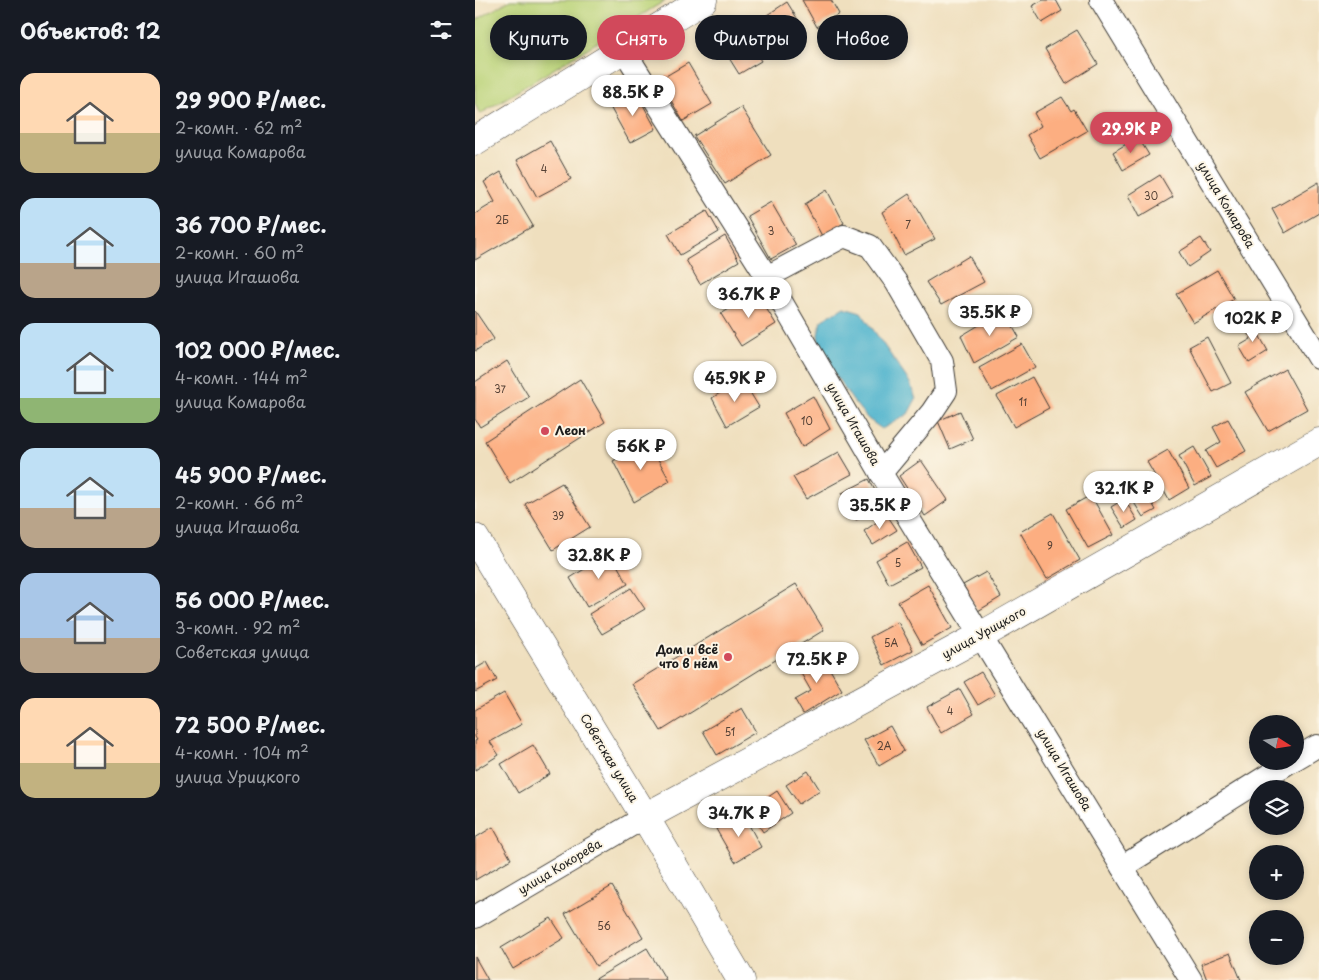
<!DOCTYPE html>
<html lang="ru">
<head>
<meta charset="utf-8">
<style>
  body { margin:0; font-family:"Playpen Sans",sans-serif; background:#20242c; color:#f1f3f6; height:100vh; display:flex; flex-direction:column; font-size:19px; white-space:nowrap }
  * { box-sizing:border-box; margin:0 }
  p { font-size:16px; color:#9ea1a6 }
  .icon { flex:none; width:28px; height:28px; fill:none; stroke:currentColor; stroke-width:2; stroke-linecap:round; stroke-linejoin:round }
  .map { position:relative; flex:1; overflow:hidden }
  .sheet { display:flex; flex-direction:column; background:#171b24; width:475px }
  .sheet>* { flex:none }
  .banner { position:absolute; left:15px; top:15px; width:475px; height:45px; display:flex; gap:10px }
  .needle { width:32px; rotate:102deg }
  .fabs { position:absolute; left:774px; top:715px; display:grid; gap:10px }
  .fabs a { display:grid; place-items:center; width:55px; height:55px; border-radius:50%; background:#171b24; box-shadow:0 2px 8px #0003; font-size:25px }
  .price { position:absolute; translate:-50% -42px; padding:0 11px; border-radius:18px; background:#fff; color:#222; font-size:16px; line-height:32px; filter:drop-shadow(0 1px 2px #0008) }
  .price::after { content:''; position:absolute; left:50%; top:30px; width:15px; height:11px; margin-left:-8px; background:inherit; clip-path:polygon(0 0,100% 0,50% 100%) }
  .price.current { background:#d1495b; color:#fff }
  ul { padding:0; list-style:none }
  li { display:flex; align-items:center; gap:15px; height:125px; padding:0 20px }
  li span { display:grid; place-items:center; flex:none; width:140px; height:100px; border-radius:15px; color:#555 }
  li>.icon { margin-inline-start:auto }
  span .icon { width:60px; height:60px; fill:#fffc; stroke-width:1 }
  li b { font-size:21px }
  h2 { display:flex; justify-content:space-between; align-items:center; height:60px; padding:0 20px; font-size:21px }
  .chip { padding:0 18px; border-radius:22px; background:#171b24; box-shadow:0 2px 8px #0003; font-size:18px; line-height:45px }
  .chip.current { background:#d1495b; color:#fff }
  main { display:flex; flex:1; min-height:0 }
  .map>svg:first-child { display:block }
  .green { fill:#bad378; stroke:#6b784a }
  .water { fill:#4eb3cd; stroke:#356874 }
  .building { fill:#fcae81 }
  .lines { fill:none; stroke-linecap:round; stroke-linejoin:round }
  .street-casing { stroke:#3c3934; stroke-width:24 }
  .secondary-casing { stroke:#3c3934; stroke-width:29 }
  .street { stroke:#fff; stroke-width:22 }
  .secondary { stroke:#fff; stroke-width:28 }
  .poi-dot { fill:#d1495b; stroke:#fcf5e5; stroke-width:2 }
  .labels { text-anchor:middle; stroke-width:4; stroke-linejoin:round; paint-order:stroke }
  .number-label { font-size:10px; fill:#544035 }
  .street-label { font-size:12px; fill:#1c1c1c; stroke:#fcf5e5 }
  .poi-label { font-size:12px; font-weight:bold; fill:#1c1c1c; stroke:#fcf5e5; text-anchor:start }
</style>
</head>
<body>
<main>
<section class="sheet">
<h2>Объектов: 12<svg class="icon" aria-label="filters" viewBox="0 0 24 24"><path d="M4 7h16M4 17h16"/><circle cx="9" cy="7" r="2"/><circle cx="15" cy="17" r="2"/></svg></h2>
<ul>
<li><span style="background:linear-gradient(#ffd9b3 60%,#c2b280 0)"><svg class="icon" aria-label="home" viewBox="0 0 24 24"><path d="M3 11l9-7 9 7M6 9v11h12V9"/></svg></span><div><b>29 900 ₽/мес.</b><p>2-комн. · 62 m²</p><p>улица Комарова</p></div></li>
<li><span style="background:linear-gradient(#bfe0f5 65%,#b9a48a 0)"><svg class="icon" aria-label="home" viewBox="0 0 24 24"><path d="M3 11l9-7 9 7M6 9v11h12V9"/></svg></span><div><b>36 700 ₽/мес.</b><p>2-комн. · 60 m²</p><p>улица Игашова</p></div></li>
<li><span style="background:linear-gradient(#bfe0f5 75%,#8fb573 0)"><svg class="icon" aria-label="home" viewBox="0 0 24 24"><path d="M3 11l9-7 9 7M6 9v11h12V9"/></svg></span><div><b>102 000 ₽/мес.</b><p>4-комн. · 144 m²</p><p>улица Комарова</p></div></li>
<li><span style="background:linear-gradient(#bfe0f5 60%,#b9a48a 0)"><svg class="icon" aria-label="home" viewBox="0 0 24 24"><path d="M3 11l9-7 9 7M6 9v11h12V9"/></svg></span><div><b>45 900 ₽/мес.</b><p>2-комн. · 66 m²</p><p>улица Игашова</p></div></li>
<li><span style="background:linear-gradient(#a9c7e8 65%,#b9a48a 0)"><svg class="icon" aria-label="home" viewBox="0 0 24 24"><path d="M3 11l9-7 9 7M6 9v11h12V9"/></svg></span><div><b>56 000 ₽/мес.</b><p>3-комн. · 92 m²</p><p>Советская улица</p></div></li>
<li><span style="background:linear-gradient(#ffd9b3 65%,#c2b280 0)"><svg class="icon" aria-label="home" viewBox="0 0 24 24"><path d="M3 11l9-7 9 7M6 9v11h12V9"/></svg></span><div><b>72 500 ₽/мес.</b><p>4-комн. · 104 m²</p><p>улица Урицкого</p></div></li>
</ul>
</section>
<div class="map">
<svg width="844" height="980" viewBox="0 0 844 980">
  <rect width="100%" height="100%" fill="#fcf5e5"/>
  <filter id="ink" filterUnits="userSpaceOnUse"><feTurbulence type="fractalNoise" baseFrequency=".02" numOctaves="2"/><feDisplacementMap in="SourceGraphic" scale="10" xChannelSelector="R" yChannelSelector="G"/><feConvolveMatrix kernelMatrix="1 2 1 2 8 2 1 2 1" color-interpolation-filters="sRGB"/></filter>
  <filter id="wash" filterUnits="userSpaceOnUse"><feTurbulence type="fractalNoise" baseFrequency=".0096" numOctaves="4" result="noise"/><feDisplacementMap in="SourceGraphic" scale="20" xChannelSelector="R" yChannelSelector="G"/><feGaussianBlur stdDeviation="1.12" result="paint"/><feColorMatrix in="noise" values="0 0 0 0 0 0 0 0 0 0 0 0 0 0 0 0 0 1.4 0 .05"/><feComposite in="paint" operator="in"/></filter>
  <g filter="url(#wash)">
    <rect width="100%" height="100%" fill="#efdfbe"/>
    <polygon class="green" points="35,0 191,0 5,114 0,104 0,21"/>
    <polygon class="water" points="369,307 386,312 435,383 441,399 433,414 407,429 393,419 378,401 344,351 343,334 347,320"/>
    <g id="blocks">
      <g class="building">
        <polygon points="327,0 356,0 364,14 342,27"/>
        <polygon points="568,0 581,0 587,11 567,23 557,6"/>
        <polygon points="312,2 330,31 310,44 292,15"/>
        <polygon points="602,30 623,64 591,84 570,49"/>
        <polygon points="268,31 286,61 264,74 246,45"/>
        <polygon points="213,63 237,104 208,121 184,80"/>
        <polygon points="160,90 181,129 155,143 134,105"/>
        <polygon points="587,97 596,111 599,109 612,131 565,158 552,135 566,126 559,113"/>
        <polygon points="266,107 296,155 250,184 219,136"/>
        <polygon points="663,137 674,155 648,170 638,152"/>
        <polygon points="75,141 96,179 62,197 42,160"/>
        <polygon points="26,172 58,226 0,260 0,214 20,202 9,182"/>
        <polygon points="685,175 698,197 664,217 653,195"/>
        <polygon points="844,182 844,213 810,233 797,209"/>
        <polygon points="352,190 369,223 347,236 330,204"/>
        <polygon points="434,194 460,239 429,255 407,212"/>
        <polygon points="296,202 321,245 296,259 272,216"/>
        <polygon points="232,211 244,232 205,255 193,234"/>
        <polygon points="250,236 264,261 225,284 211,260"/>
        <polygon points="726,238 735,252 713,267 704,252"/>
        <polygon points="494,256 509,282 466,305 451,282"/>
        <polygon points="742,270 759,299 718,323 701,294"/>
        <polygon points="281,292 301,324 266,346 246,314"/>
        <polygon points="529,310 544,337 499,363 486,336"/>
        <polygon points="0,311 19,339 0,351"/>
        <polygon points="775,319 793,351 774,363 764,346 776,339 767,324"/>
        <polygon points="732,337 756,383 738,392 714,347"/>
        <polygon points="547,344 560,367 517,391 504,368"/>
        <polygon points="32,361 54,397 5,427 0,419 0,382"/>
        <polygon points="810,369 832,409 793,431 770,392"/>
        <polygon points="557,377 574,408 539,427 522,396"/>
        <polygon points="105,379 130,422 35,483 10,441"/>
        <polygon points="267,379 284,407 252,426 237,398"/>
        <polygon points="338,396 355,429 327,447 309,413"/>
        <polygon points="485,411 498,439 475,449 463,421"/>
        <polygon points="753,419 771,451 741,468 731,451 746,442 738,427"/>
        <polygon points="173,441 195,481 159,502 138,461"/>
        <polygon points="719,447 736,477 720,486 704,456"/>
        <polygon points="693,450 714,488 694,500 672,462"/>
        <polygon points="364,452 377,474 331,499 318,477"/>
        <polygon points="446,460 473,500 450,516 424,476"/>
        <polygon points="394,479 408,506 381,520 367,493"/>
        <polygon points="87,483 115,527 78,550 50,504"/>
        <polygon points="671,493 681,510 668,517 658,501"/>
        <polygon points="616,495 638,535 613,548 591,509"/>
        <polygon points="649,499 662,520 649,528 636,507"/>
        <polygon points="578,513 605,560 572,579 545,532"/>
        <polygon points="412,515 422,530 398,545 389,531"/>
        <polygon points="432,542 446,567 414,584 401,560"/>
        <polygon points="135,553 153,584 112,607 95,578"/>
        <polygon points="511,572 526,597 503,611 488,585"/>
        <polygon points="321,584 349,630 186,731 157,684"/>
        <polygon points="453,585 477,628 447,645 423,602"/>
        <polygon points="156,588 170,609 127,634 114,614"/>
        <polygon points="423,622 438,650 409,665 395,637"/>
        <polygon points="346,654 367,690 328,714 320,700 336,691 323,668"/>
        <polygon points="12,662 22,680 0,692 0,669"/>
        <polygon points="506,672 520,695 503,705 489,682"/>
        <polygon points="485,689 499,714 466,733 452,707"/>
        <polygon points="29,693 47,724 15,742 24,755 0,770 0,741 2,740 0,737 0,710"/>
        <polygon points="267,708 281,732 242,755 228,731"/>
        <polygon points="415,726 429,751 404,766 389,740"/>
        <polygon points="58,745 75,774 43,793 26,764"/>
        <polygon points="333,771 345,790 324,804 311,785"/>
        <polygon points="302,791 316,813 288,832 274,810"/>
        <polygon points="268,814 286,847 260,862 241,829"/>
        <polygon points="18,827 36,859 0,880 0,838"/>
        <polygon points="137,886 168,937 121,966 90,914"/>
        <polygon points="76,918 89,938 38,969 26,948"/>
        <polygon points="172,948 191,980 119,980"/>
        <polygon points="755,953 766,980 732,980 726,964"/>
        <polygon points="0,957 13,980 0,980"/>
      </g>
    </g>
  </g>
  <g filter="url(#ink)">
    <use href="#blocks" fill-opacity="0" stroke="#3c3934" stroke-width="1"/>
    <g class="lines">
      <defs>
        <g id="street">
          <polyline points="626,0 844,358"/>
          <polyline points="148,49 292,277 406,473 716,980"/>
          <polyline points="292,277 369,236 395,246 421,282 467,361 471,391 457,412 406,473"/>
          <polyline points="820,759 842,746 844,747"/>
          <polyline points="647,867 816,761"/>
          <polyline points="0,917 170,817"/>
        </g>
        <g id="secondary">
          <polyline points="0,141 228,0"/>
          <polyline points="0,538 170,817 266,980"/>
          <polyline points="170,817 507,635 844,442"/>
        </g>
      </defs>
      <use href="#street" class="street-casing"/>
      <use href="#secondary" class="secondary-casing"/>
      <use href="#street" class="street"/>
      <use href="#secondary" class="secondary"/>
    </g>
  </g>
  <g class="poi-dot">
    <circle cx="70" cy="431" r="5"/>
    <circle cx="253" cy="657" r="5"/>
  </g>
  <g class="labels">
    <g class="number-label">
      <text x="69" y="173">4</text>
      <text x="676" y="200">30</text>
      <text x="27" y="224">2Б</text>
      <text x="433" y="229">7</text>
      <text x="296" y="235">3</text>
      <text x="25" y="393">37</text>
      <text x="548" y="406">11</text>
      <text x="332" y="425">10</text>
      <text x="83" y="520">39</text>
      <text x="575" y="550">9</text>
      <text x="423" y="567">5</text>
      <text x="416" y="647">5А</text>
      <text x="475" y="715">4</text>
      <text x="255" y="736">51</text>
      <text x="409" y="750">2А</text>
      <text x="129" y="930">56</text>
    </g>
    <g class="street-label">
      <text transform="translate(751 205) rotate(59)" y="4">улица Комарова</text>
      <text transform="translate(378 424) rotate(60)" y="4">улица Игашова</text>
      <text transform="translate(509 633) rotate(-29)" y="4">улица Урицкого</text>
      <text transform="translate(134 758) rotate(59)" y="4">Советская улица</text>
      <text transform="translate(589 770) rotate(59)" y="4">улица Игашова</text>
      <text transform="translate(85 867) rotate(-31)" y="4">улица Кокорева</text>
    </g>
    <g class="poi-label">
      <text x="80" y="435">Леон</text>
      <text x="243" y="654" text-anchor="end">Дом и всё<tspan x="243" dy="14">что в нём</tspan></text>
    </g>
  </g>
</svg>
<div class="fabs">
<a><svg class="needle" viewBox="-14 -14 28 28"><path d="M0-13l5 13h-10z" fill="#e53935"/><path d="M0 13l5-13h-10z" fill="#9ea1a6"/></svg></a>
<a><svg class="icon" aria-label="layers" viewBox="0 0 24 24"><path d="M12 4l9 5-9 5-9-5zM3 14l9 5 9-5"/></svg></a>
<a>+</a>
<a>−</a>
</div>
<b class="price" style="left:158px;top:117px">88.5K ₽</b>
<b class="price current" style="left:656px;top:154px">29.9K ₽</b>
<b class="price" style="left:274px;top:319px">36.7K ₽</b>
<b class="price" style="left:515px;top:337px">35.5K ₽</b>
<b class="price" style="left:778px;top:343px">102K ₽</b>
<b class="price" style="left:260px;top:403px">45.9K ₽</b>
<b class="price" style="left:166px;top:471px">56K ₽</b>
<b class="price" style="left:649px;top:513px">32.1K ₽</b>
<b class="price" style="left:405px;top:530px">35.5K ₽</b>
<b class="price" style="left:124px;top:580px">32.8K ₽</b>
<b class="price" style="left:342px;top:684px">72.5K ₽</b>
<b class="price" style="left:264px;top:838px">34.7K ₽</b>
<div class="banner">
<a class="chip">Купить</a>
<a class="chip current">Снять</a>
<a class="chip">Фильтры</a>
<a class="chip">Новое</a>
</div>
</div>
</main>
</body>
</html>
